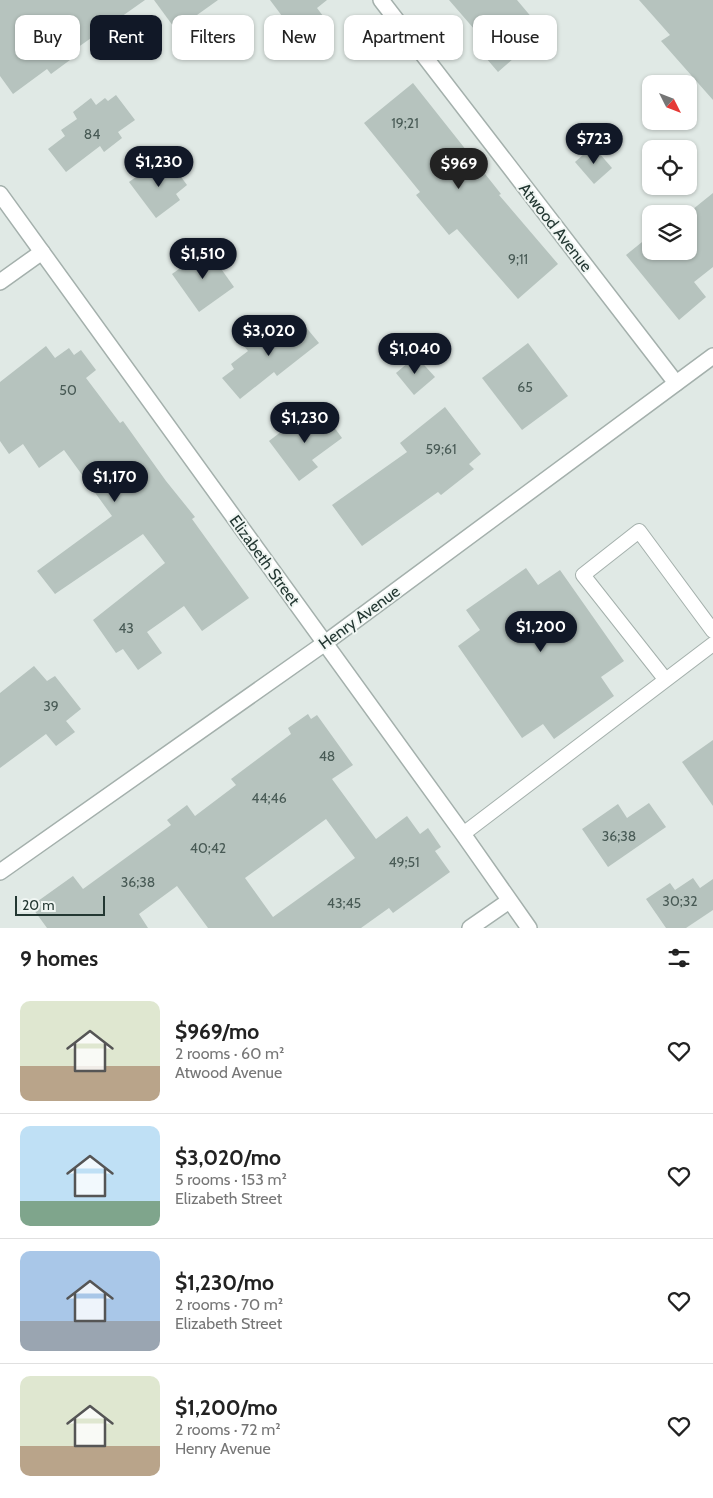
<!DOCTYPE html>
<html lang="en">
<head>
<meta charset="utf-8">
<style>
  body { margin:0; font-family:Cabin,sans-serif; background:#f6f6f6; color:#222; height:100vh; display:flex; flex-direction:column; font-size:19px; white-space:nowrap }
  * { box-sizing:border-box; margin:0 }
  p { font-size:16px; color:#767676 }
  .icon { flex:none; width:28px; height:28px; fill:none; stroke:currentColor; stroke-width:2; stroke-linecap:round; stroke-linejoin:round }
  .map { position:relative; height:928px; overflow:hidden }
  .details { display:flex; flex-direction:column; background:#fff; flex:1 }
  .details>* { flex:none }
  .guide { position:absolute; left:15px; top:15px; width:684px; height:45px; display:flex; gap:10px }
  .needle { width:32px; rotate:132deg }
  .tools { position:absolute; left:642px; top:75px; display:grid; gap:10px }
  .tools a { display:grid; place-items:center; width:55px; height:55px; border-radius:10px; background:#fff; box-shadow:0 1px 4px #0004; font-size:25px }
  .scale { position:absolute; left:15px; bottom:12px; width:90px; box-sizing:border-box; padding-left:5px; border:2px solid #233732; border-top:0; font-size:14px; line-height:18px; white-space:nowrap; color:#233732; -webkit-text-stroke:4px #f0f6f3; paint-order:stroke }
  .price { position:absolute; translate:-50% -42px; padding:0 11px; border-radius:18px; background:#111827; color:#fff; font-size:16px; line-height:32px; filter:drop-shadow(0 1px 2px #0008) }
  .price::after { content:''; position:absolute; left:50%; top:30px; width:15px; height:11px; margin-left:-8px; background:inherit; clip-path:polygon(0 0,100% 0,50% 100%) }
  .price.selected { background:#222; color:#fff }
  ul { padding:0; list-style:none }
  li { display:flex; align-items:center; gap:15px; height:125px; padding:0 20px }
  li+li { border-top:1px solid #e0e0e0 }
  li span { display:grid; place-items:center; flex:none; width:140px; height:100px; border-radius:10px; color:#555 }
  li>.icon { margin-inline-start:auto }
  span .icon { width:60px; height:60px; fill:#fffc; stroke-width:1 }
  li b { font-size:21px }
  h2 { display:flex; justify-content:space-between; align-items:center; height:60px; padding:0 20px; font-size:21px }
  .pill { padding:0 18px; border-radius:10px; background:#fff; box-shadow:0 1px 4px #0004; font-size:18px; line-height:45px }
  .pill.selected { background:#111827; color:#fff }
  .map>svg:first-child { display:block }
  .building { fill:#b6c3be; fill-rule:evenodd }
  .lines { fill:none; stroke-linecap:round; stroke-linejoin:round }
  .lane-casing { stroke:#a4b0ac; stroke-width:16 }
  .street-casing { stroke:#a4b0ac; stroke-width:18 }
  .lane { stroke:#fff; stroke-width:14 }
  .street { stroke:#fff; stroke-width:15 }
  .labels { text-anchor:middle; stroke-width:4; stroke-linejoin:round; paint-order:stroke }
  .number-label { font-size:14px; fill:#485a55 }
  .street-label { font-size:16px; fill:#233732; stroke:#f0f6f3 }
</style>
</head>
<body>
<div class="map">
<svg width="713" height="928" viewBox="0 0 713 928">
  <rect width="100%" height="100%" fill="#e0e9e5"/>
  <g class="building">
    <polygon points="0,0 145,0 67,55 70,60 51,74 47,69 13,94 0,76"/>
    <polygon points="154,0 218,0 176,30"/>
    <polygon points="270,0 327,0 317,8 323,16 305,29 299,21 291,28"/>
    <polygon points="449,0 517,0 544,32 498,72 480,51 488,45"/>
    <polygon points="639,0 713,0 713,100 661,41 670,35"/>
    <polygon points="413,83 501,194 499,195 558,264 518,299 457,229 449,235 416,195 420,192 364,123"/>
    <polygon points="116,95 135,120 118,132 122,138 104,152 100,146 66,172 48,149 65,136 61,130 77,119 73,112 91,98 96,105 105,98 108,101"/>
    <polygon points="593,146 612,168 594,184 575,162"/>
    <polygon points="170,162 187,185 176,194 180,200 156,218 129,182 151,166 155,172"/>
    <polygon points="713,193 713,267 694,282 706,297 679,320 626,255 647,238 651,242 651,251 689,251 689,214 687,214"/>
    <polygon points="207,249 234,287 199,312 172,274"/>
    <polygon points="300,320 319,343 277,376 274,372 240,399 222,378 234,369 231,364 248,351 244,346 269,326 274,333 284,325 288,329"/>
    <polygon points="528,343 568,396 522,430 482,378"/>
    <polygon points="46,346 55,358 69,348 74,355 81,350 96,370 86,378 120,423 123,421 166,481 195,517 192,519 249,598 202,631 184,606 147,632 162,653 138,670 123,649 116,653 93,620 165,563 143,534 55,594 37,571 112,516 64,450 39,468 23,444 9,454 0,441 0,382"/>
    <polygon points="416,356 435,377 414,395 396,373"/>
    <polygon points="445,407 481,454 469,464 474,469 441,495 438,492 362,546 332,505 407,452 400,443"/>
    <polygon points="323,412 342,438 312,460 318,467 299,481 269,441 299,418 305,426"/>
    <polygon points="526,568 538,585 560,570 624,661 601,677 614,696 554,739 543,724 522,738 458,646 480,630 466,610"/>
    <polygon points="34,666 47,681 55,676 81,709 66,721 75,732 56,746 46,734 0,768 0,693"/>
    <path d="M308,714L311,719L317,715L353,765L332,779L376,839L407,816L420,834L428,828L441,847L435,851L450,872L393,913L389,908L361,928H208L177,886L139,914L148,928H47L31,906L73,876L83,889L171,825L167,820L187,805L195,816L236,785L231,779L291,734L288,728ZM326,819L355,858L273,917L245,878Z"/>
    <polygon points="713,740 713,806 682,762"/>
    <polygon points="649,803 666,827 608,867 582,829 618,804 627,818"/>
    <polygon points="693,878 700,888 713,879 713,910 686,928 666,928 646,899 670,883 675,890"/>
  </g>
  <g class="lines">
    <defs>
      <g id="lane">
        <polyline points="665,679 583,575 639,531 713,631"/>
        <polyline points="463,834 713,644"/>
      </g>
      <g id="street">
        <polyline points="381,0 676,383"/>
        <polyline points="0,194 463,834 529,928"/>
        <polyline points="0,282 42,252"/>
        <polyline points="0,872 325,643 713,356"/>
        <polyline points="470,928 509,901"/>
      </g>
    </defs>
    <use href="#lane" class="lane-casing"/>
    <use href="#street" class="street-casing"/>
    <use href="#lane" class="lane"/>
    <use href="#street" class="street"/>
  </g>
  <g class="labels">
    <g class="number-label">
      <text x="405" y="128">19;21</text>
      <text x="92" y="139">84</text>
      <text x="518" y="264">9;11</text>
      <text x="525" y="392">65</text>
      <text x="68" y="395">50</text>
      <text x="441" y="454">59;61</text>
      <text x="126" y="633">43</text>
      <text x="51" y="711">39</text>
      <text x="327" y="761">48</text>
      <text x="269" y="803">44;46</text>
      <text x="619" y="841">36;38</text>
      <text x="208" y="853">40;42</text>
      <text x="404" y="867">49;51</text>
      <text x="138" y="887">36;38</text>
      <text x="680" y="906">30;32</text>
      <text x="344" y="908">43;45</text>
    </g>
    <g class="street-label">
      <text transform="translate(556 227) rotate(52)" y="6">Atwood Avenue</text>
      <text transform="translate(265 560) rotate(54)" y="6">Elizabeth Street</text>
      <text transform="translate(359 617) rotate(-36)" y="6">Henry Avenue</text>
    </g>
  </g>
</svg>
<div class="tools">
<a><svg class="needle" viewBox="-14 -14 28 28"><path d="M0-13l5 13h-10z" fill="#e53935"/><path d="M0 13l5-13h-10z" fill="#767676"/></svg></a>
<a><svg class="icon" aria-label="locate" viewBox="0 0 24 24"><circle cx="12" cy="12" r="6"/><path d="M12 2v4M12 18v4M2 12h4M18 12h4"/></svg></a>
<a><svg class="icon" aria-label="layers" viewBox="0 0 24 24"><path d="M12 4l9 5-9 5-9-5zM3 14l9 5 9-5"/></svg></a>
</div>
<div class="scale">20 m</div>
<b class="price" style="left:594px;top:165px">$723</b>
<b class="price" style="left:159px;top:188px">$1,230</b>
<b class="price selected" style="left:459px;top:190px">$969</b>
<b class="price" style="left:203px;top:280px">$1,510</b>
<b class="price" style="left:269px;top:357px">$3,020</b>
<b class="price" style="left:415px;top:375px">$1,040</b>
<b class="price" style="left:305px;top:444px">$1,230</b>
<b class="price" style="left:115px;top:503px">$1,170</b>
<b class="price" style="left:541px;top:653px">$1,200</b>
<div class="guide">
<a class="pill">Buy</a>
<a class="pill selected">Rent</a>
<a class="pill">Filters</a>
<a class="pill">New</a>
<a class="pill">Apartment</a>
<a class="pill">House</a>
</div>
</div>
<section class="details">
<h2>9 homes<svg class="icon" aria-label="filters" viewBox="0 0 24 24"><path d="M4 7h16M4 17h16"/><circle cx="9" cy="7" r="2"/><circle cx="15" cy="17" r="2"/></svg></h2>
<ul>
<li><span style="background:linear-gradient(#dfe7d0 65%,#b9a48a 0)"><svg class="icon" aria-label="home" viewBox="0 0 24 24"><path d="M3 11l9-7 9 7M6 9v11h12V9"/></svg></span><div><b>$969/mo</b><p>2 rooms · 60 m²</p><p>Atwood Avenue</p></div><svg class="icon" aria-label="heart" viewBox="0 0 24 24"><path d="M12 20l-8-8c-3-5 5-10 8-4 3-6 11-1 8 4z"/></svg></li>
<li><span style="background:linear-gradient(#bfe0f5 75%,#7fa58c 0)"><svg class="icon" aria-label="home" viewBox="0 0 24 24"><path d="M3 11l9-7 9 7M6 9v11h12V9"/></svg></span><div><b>$3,020/mo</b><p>5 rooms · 153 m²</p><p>Elizabeth Street</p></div><svg class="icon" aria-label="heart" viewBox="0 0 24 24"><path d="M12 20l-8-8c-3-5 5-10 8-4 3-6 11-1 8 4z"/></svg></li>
<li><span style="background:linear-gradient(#a9c7e8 70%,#9aa5b1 0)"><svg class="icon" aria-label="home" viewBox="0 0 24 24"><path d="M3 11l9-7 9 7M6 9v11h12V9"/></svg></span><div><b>$1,230/mo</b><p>2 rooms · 70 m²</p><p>Elizabeth Street</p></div><svg class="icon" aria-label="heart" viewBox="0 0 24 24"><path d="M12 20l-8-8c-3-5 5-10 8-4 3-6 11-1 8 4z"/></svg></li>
<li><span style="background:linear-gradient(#dfe7d0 70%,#b9a48a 0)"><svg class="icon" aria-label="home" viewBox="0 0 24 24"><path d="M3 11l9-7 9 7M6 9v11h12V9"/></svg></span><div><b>$1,200/mo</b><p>2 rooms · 72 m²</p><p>Henry Avenue</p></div><svg class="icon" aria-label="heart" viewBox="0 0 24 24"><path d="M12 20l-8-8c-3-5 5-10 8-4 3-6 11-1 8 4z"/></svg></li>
</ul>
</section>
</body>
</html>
